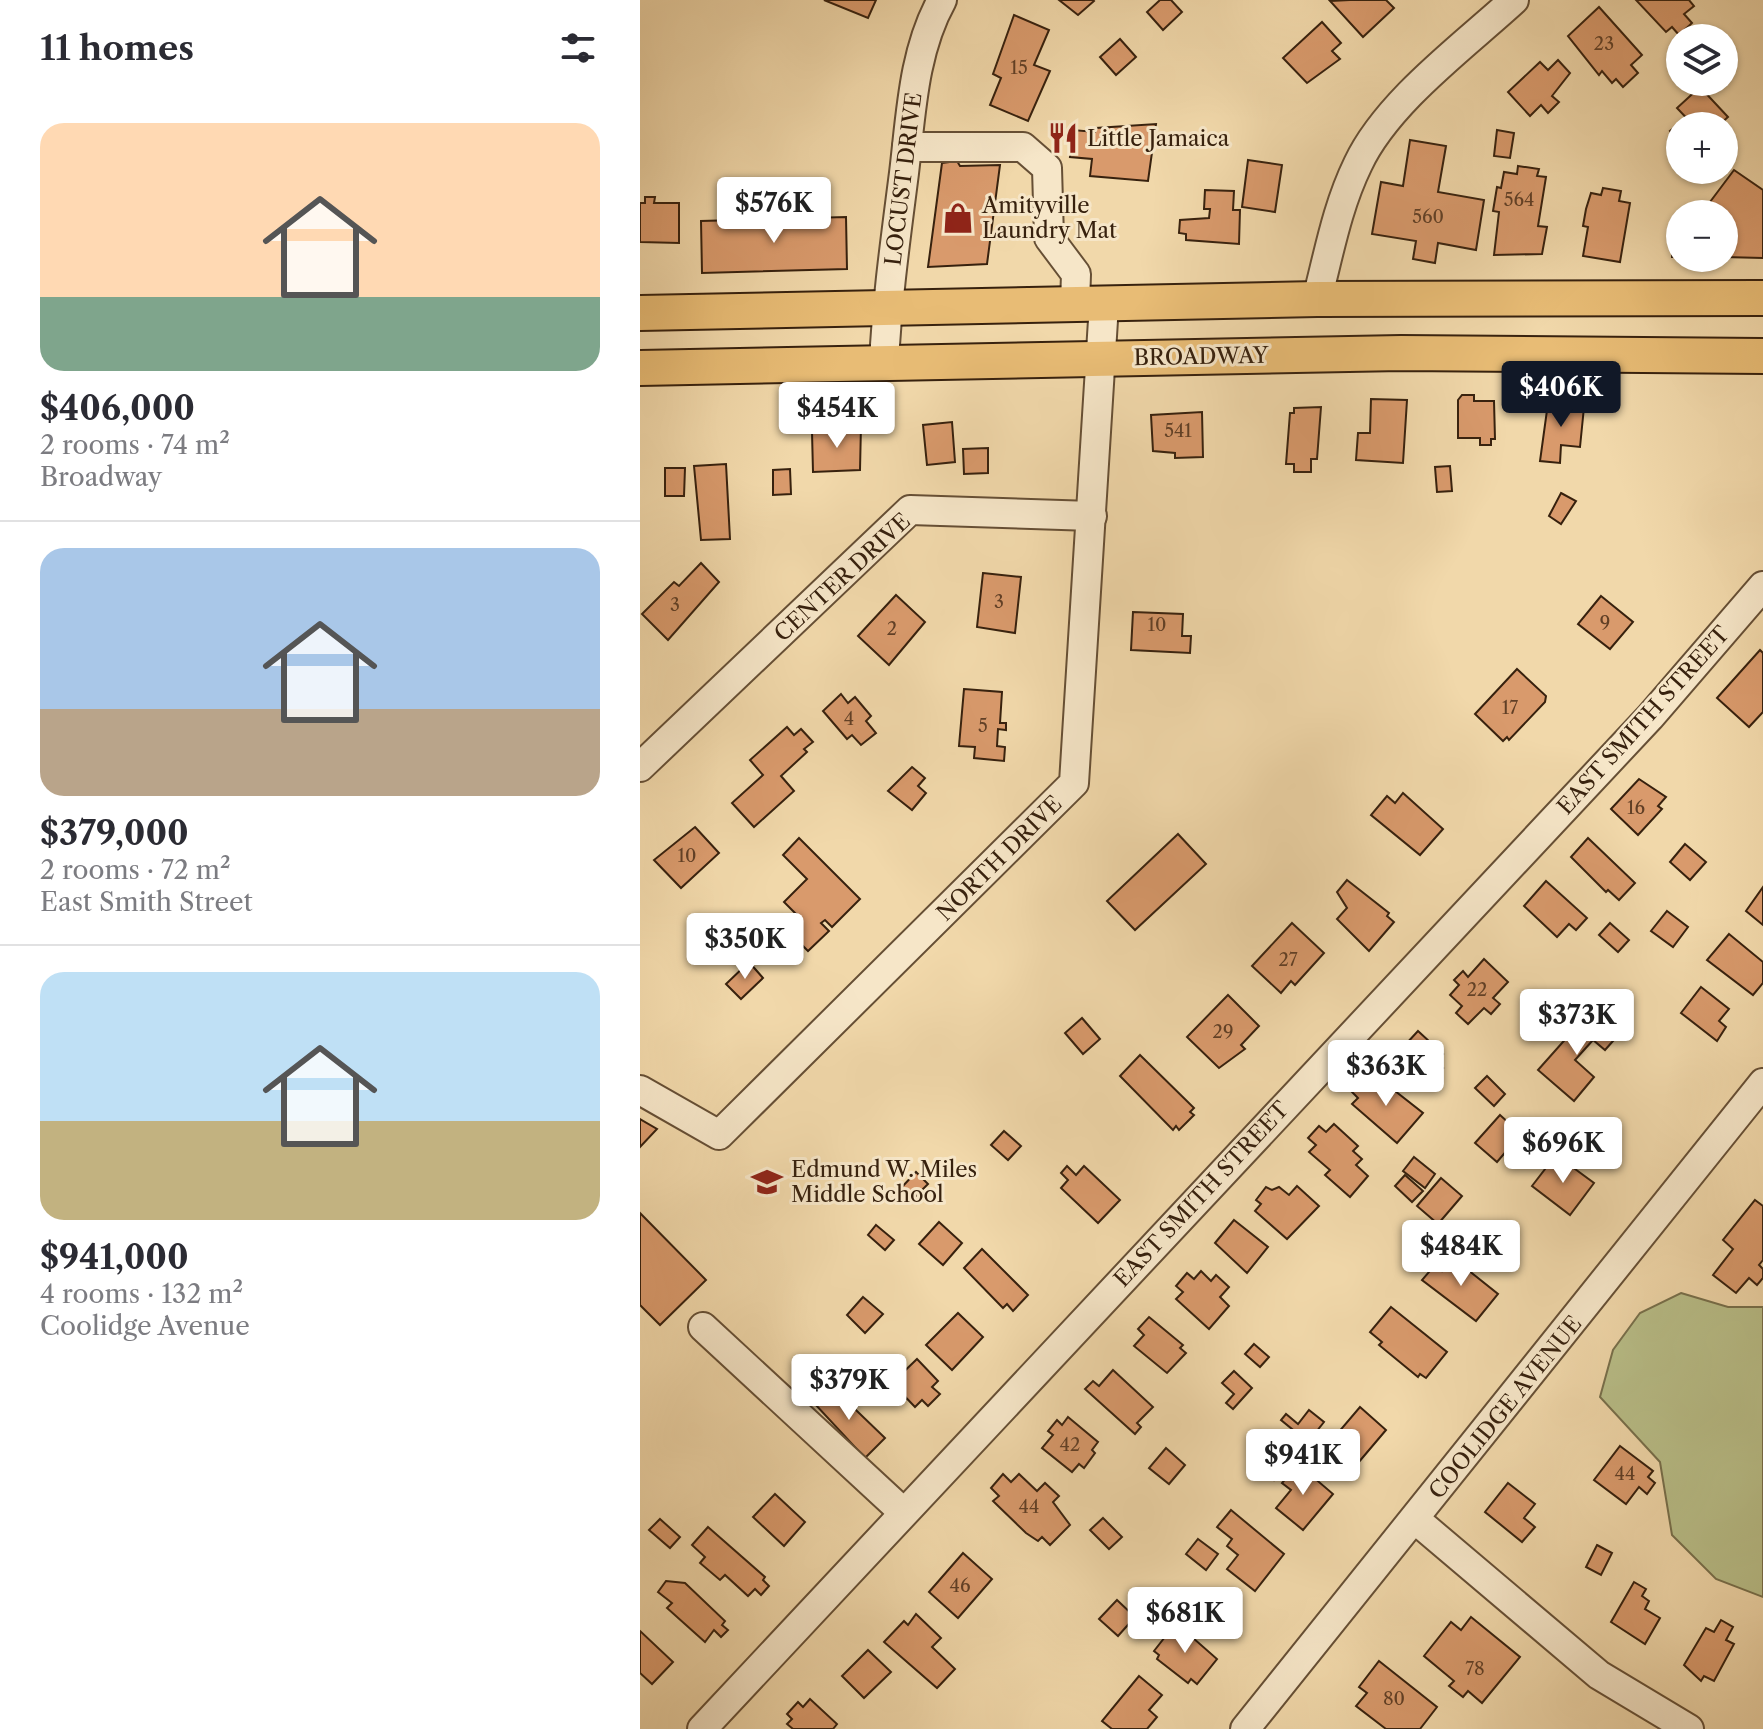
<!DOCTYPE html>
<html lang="en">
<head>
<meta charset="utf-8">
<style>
  body { margin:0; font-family:"Libre Caslon Text",serif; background:#f7f7f7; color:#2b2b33; height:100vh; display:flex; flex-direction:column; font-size:30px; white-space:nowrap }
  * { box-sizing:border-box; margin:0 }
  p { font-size:26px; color:#7c7c81 }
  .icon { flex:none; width:44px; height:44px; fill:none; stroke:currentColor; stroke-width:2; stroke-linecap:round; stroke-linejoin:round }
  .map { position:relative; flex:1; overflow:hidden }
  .sheet { display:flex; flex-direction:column; background:#fff; width:640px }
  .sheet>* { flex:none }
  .buttons { position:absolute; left:1026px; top:24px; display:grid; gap:16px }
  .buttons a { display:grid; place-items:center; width:72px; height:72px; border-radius:50%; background:#fff; box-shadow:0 2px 6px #0004; font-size:40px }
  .price { position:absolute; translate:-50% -68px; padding:0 18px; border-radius:8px; background:#fff; color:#222; font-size:26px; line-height:52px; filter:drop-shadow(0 2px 4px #0008) }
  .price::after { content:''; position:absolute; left:50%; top:48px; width:24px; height:18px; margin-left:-12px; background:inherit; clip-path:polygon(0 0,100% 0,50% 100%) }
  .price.on { background:#111827; color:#fff }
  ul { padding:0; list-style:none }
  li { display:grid; align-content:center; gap:16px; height:424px; padding:0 40px }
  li+li { border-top:2px solid #e1e1e2 }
  li span { display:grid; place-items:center; height:248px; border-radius:24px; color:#555 }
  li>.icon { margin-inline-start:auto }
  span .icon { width:144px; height:144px; fill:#fffc; stroke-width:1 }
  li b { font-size:34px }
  h2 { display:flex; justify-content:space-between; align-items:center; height:96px; padding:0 40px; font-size:34px }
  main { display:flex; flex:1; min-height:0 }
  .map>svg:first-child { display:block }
  .green { fill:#b9bf89; stroke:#78704c; stroke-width:2 }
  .building { fill:#d99a6c; stroke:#37210e; stroke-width:2 }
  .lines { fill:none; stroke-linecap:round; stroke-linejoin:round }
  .minor-casing { stroke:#664f35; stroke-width:32 }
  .major-casing { stroke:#37210e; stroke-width:38 }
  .minor { stroke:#f6e6c8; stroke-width:28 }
  .major { stroke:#e8bc75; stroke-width:34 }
  .labels { text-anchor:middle; stroke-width:6; stroke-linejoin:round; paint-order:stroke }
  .number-label { font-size:18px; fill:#603f26 }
  .poi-label { font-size:22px; fill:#37210e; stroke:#f6e6c8; text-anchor:start }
  .street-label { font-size:22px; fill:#37210e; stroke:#f6e6c8 }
</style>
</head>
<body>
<main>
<section class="sheet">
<h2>11 homes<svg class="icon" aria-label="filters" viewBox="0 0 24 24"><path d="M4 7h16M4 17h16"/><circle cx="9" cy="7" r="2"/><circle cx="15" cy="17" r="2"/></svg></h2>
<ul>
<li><span style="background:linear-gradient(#ffd9b3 70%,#7fa58c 0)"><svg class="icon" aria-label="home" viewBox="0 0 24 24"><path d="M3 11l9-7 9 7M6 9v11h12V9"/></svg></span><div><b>$406,000</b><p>2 rooms · 74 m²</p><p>Broadway</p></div></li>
<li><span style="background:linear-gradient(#a9c7e8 65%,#b9a48a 0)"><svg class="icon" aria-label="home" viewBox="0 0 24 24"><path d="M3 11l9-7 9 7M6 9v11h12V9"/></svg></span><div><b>$379,000</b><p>2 rooms · 72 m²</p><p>East Smith Street</p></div></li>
<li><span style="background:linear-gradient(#bfe0f5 60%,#c2b280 0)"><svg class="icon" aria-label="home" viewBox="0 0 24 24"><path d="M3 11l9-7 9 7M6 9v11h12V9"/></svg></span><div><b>$941,000</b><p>4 rooms · 132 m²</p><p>Coolidge Avenue</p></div></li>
</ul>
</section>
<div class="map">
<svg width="1123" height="1729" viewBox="0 0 1123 1729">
  <rect width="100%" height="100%" fill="#f1d8aa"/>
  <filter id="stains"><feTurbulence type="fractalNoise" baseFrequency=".0025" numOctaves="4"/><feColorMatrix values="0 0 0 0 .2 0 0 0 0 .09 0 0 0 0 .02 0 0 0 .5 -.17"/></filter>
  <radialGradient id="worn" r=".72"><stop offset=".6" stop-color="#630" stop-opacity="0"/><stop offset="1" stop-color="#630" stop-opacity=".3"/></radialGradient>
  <polygon class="green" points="1041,1293 1088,1307 1123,1307 1123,1597 1076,1579 1032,1535 1020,1462 960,1397 973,1350 1000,1313"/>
  <g class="building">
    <polygon points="184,0 236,0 228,18"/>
    <polygon points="419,0 453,0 454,1 438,15"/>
    <polygon points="520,0 531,0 542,12 523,30 507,12"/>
    <polygon points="710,0 746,0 754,8 723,37 690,1"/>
    <polygon points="996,0 1049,0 1054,6 1044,14 1052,23 1039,35 1032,27 1026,32"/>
    <polygon points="959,7 1002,55 991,65 998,73 983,87 976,79 972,83 962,71 959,75 928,36"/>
    <polygon points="374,15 409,30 394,65 410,71 388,121 350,105 361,78 353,74"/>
    <polygon points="682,22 701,43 692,51 700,59 667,83 643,58"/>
    <polygon points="480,39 496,57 476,75 460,57"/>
    <polygon points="918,60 930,73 912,96 919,102 908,113 901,105 890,116 868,92 900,62 908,70"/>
    <polygon points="1060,87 1088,117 1078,126 1054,126 1037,108"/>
    <polygon points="1040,123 1043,126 1040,126 1040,144 1030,131"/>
    <polygon points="516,124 508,181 450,176 452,159 430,157 433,130 455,132 456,128"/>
    <polygon points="857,130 874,133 870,158 854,156"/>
    <polygon points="770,140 806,146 798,192 844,200 836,250 798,243 795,263 773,259 776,241 732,234 741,182 763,186"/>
    <polygon points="608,160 642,165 635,212 602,207"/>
    <polygon points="317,161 320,166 360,165 347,264 288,267 302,163"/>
    <polygon points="878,166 899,169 897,176 906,177 898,226 907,227 902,254 854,255 859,212 853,211 857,187 861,188 864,172 877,174"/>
    <polygon points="1094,170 1123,190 1123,258 1084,257 1084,214 1061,214"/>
    <polygon points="963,188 981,191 979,201 990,203 980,262 943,256 948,227 943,226 946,209 951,193 961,195"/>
    <polygon points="565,190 594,191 593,210 600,210 599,244 546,240 546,234 539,233 540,220 569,218 570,209 564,209"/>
    <polygon points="5,197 15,197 14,203 39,203 39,243 0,242 0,203 5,203"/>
    <polygon points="206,217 207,269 62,273 61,221"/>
    <polygon points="1039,243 1040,257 1032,257 1032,244"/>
    <polygon points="822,395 834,395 834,401 854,401 855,439 851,439 851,445 840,445 840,438 818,438 818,400"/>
    <polygon points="731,399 767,400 763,463 716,460 718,433 730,433"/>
    <polygon points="913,399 938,401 937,407 944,407 940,447 921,445 920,463 900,461 908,403 913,404"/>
    <polygon points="681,407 677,459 671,459 671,472 654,472 654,464 646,464 650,413 654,413 654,408"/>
    <polygon points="562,412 563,457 535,458 535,453 513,451 511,415"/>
    <polygon points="312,422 315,462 287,465 283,425"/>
    <polygon points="221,425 220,470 173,472 172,432"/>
    <polygon points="348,448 348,473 324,474 323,449"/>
    <polygon points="86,464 90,539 61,540 54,466"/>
    <polygon points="810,466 812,491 797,492 795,467"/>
    <polygon points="25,468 45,468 44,496 25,496"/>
    <polygon points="150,469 151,494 133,495 133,470"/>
    <polygon points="921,493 936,501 921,524 909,516"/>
    <polygon points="61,563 79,582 28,640 2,614 34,582 39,586"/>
    <polygon points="343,573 381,577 375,633 337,627"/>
    <polygon points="256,595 285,622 249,665 218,636"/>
    <polygon points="961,596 993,622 970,649 938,624"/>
    <polygon points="493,612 543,614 542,636 551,636 550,653 491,650"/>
    <polygon points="1120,650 1123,653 1123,712 1109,727 1077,698"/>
    <polygon points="877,669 906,696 905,702 869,740 867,737 863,741 835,714"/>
    <polygon points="324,689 362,692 360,723 366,723 366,730 358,729 357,746 365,747 364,761 334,758 335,747 319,746"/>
    <polygon points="201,694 208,703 215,697 231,716 226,721 236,733 221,745 212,735 207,739 183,711"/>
    <polygon points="147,727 154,735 161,729 173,742 164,749 167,752 141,776 154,791 114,827 92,803 123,775 110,760"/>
    <polygon points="272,767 285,778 278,786 286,793 272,810 248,791"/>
    <polygon points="999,779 1026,797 1018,806 1022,809 998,835 971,809"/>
    <polygon points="763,793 803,829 780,855 731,815 747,796 755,803"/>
    <polygon points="55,827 79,853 41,888 14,860"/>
    <polygon points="538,834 566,864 495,930 467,901"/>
    <polygon points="159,838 220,899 192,927 185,920 181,923 189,931 168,951 145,928 158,916 144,902 167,879 143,855"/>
    <polygon points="948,838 995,883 979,900 968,890 966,892 931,857"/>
    <polygon points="1045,844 1066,862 1050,880 1030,862"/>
    <polygon points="707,880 749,913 747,916 754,922 729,951 697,919 707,908 697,892"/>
    <polygon points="906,881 947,918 936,930 929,924 917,937 884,906"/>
    <polygon points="1123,887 1123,925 1106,911"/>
    <polygon points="1027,911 1048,927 1033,947 1011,931"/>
    <polygon points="652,923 684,953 655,985 651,981 641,993 612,966"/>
    <polygon points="970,923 989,940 978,952 959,935"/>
    <polygon points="1089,934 1123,962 1123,983 1113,995 1067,960"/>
    <polygon points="844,959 868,982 853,998 860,1004 851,1014 844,1008 828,1024 816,1013 822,1006 810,995 819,985 814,980 823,971 828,977"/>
    <polygon points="109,962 123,978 101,999 86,984"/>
    <polygon points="1061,987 1089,1009 1079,1021 1086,1027 1077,1041 1041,1013"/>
    <polygon points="588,995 619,1026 601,1045 605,1049 579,1068 547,1037"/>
    <polygon points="946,1016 962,1029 969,1021 981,1032 965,1050 953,1040 935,1060 954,1077 934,1101 898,1070"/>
    <polygon points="442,1018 460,1039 443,1054 425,1033"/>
    <polygon points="778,1031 803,1054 796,1062 803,1068 785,1087 753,1058"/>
    <polygon points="500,1055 554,1108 550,1112 554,1115 539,1130 536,1126 533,1130 480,1076"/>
    <polygon points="736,1076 783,1113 757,1143 712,1104 718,1098 712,1092 725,1078 731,1082"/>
    <polygon points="847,1076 865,1094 854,1106 835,1088"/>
    <polygon points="860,1115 881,1134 857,1162 835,1143"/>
    <polygon points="0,1119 17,1129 0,1147"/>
    <polygon points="694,1124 718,1146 713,1151 722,1159 716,1165 728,1176 710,1197 685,1175 690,1170 669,1152 676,1145 668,1138 679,1126 686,1132"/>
    <polygon points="364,1131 381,1146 368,1160 351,1145"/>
    <polygon points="916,1155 954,1183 930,1215 892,1186"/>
    <polygon points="774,1157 795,1174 785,1188 763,1171"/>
    <polygon points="427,1166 436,1175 444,1166 480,1200 458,1223 421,1188 428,1180 421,1173"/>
    <polygon points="276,1172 288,1184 274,1198 262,1187"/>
    <polygon points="765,1175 783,1191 772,1202 755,1186"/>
    <polygon points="801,1178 822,1196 798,1224 777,1206"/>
    <polygon points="657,1186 679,1206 647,1239 615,1211 621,1204 616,1200 626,1187 632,1190 639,1187 649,1195"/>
    <polygon points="1115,1200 1123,1206 1123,1260 1119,1265 1123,1269 1123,1278 1117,1285 1109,1278 1096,1293 1073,1275 1093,1249 1083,1240"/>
    <polygon points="0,1213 66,1280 20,1325 0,1305"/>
    <polygon points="594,1220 628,1247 607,1273 575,1243"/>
    <polygon points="299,1222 322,1243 303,1265 279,1244"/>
    <polygon points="236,1225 254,1240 245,1250 228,1235"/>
    <polygon points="342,1249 388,1295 373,1311 367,1304 363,1308 324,1268"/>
    <polygon points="813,1258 858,1294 836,1321 782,1280 795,1265 802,1271"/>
    <polygon points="561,1271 571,1281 576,1275 589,1287 580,1297 589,1306 569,1329 536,1299 543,1292 536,1286 547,1273 554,1279"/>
    <polygon points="223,1297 243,1314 225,1333 207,1315"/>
    <polygon points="751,1307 807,1352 786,1378 780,1374 778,1377 739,1345 742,1342 730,1332"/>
    <polygon points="318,1313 343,1337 312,1370 286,1345"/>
    <polygon points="509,1317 543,1345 540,1348 546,1353 527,1373 494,1346 504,1335 498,1329"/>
    <polygon points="614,1344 629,1357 620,1367 605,1354"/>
    <polygon points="277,1359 298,1381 292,1387 300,1394 288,1406 282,1400 275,1407 252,1383"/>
    <polygon points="473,1370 513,1407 497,1423 501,1427 495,1434 445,1389 453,1381 459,1386"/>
    <polygon points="594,1371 612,1388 593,1409 586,1403 594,1394 582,1383"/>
    <polygon points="190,1385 245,1438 225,1458 174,1403"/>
    <polygon points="720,1407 746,1430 718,1463 691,1441"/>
    <polygon points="669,1410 684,1422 668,1442 641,1420 646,1414 658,1424"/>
    <polygon points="428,1417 458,1442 452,1450 455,1453 444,1468 439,1464 432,1472 402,1448 413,1435 408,1431 417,1420 422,1425"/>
    <polygon points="632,1441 653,1460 634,1480 614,1462"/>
    <polygon points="980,1446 1013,1471 1008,1477 1015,1483 1007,1494 999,1487 986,1504 954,1480"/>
    <polygon points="526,1448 545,1465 529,1484 509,1468"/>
    <polygon points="658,1464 693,1494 663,1530 636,1508 651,1490 642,1483"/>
    <polygon points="363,1474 371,1482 379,1474 397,1491 405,1483 419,1496 413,1502 430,1525 410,1545 402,1537 398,1541 386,1533 353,1501 359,1496 351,1488"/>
    <polygon points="868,1483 895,1504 884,1518 895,1527 882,1542 845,1512"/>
    <polygon points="135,1494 165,1522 144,1546 113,1517"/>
    <polygon points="591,1510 644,1554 615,1591 587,1569 598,1555 587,1546 592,1539 577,1527"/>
    <polygon points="463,1518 482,1537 469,1549 450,1530"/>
    <polygon points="20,1519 40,1537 30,1548 9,1530"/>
    <polygon points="68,1527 125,1577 123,1580 129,1586 121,1595 115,1589 108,1596 85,1575 80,1580 60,1563 65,1557 52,1545"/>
    <polygon points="558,1539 578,1554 566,1570 546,1554"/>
    <polygon points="957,1545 972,1553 961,1575 946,1567"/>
    <polygon points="323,1553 352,1579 318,1618 289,1592"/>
    <polygon points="26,1581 45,1583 85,1621 82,1625 88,1630 81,1637 74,1630 65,1642 27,1608 32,1603 18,1592"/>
    <polygon points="994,1582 1006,1589 1002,1596 1009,1601 1005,1609 1020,1618 1005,1644 971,1622"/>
    <polygon points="477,1600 495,1617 478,1636 459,1619"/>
    <polygon points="276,1614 301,1638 292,1647 315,1669 297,1688 244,1642 264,1621 268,1625"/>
    <polygon points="831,1617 880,1657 842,1703 828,1691 823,1697 809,1686 814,1681 784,1656 811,1622 821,1630"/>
    <polygon points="1081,1620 1093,1627 1086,1640 1094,1644 1074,1681 1064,1676 1061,1681 1044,1665 1066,1628 1074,1632"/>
    <polygon points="536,1623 577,1659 557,1684 551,1679 548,1683 517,1659 519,1655 514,1651"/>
    <polygon points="0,1631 33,1662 12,1684 0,1673"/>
    <polygon points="228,1650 251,1672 224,1698 202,1676"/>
    <polygon points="739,1661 797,1707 780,1729 746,1729 716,1706 727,1693 719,1687"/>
    <polygon points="499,1676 522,1695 509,1710 517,1717 507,1729 472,1729 462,1721"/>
    <polygon points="170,1699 197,1724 193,1729 153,1729 147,1724 152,1719 147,1714 158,1702 163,1707"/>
  </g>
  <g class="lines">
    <defs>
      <g id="minor">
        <polyline points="267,147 383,147 407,168 409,238 436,274 435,304"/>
        <path d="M677,299C689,253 697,207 718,164C747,102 824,46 874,0"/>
        <path d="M244,363C247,299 256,236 264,173C271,115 273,52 302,0"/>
        <polyline points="0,767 270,510 452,516"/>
        <polyline points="0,1090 79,1135 434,783 464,304"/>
        <polyline points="63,1327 263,1512"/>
        <polyline points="776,1520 959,1675 1049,1729"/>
        <polyline points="62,1729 1010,717 1123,586"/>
        <polyline points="605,1729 1123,1083"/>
      </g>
      <g id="major">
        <polyline points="0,313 677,299 1123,298"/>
        <polyline points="0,368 761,353 1123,356"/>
      </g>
    </defs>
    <use href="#minor" class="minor-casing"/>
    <use href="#major" class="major-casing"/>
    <use href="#minor" class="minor"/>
    <use href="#major" class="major"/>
  </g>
  <defs>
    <symbol id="restaurant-bare" viewBox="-9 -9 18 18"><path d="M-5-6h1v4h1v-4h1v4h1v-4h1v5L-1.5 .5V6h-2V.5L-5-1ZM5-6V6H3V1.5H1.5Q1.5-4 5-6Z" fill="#8f2418" stroke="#f6e6c8" stroke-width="2.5" paint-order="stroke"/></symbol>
    <symbol id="shop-bare" viewBox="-9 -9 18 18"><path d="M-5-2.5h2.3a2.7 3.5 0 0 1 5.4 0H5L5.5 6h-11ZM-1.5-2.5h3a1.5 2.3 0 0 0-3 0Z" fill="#8f2418" stroke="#f6e6c8" stroke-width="2.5" paint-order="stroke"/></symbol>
    <symbol id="school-bare" viewBox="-9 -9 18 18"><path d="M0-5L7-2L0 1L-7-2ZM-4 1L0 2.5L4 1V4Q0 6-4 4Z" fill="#8f2418" stroke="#f6e6c8" stroke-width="2.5" paint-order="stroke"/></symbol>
  </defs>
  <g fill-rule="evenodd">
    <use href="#restaurant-bare" x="401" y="116" width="44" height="44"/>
    <use href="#shop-bare" x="296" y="196" width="44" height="44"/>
    <use href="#school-bare" x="105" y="1160" width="44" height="44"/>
  </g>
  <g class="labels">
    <g class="number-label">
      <text x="964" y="50">23</text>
      <text x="379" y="74">15</text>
      <text x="879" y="206">564</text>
      <text x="788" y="223">560</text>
      <text x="538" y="437">541</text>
      <text x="359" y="608">3</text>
      <text x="35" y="611">3</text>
      <text x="965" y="629">9</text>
      <text x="517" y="631">10</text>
      <text x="252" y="635">2</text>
      <text x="870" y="714">17</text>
      <text x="209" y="725">4</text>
      <text x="343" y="732">5</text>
      <text x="996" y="814">16</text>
      <text x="47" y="862">10</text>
      <text x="648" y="966">27</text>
      <text x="837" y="996">22</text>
      <text x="583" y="1038">29</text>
      <text x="430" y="1451">42</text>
      <text x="985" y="1480">44</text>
      <text x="389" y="1513">44</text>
      <text x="320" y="1592">46</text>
      <text x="835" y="1675">78</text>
      <text x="754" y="1705">80</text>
    </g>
    <g class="poi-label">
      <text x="447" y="146">Little Jamaica</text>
      <text x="342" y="213">Amityville<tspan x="342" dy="25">Laundry Mat</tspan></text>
      <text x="151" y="1177">Edmund W. Miles<tspan x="151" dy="25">Middle School</tspan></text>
    </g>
    <g class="street-label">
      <text transform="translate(263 179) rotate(-83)" y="8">LOCUST DRIVE</text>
      <text transform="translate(561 356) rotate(-1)" y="8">BROADWAY</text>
      <text transform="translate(202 577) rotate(-43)" y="8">CENTER DRIVE</text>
      <text transform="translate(1003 720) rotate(-48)" y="8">EAST SMITH STREET</text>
      <text transform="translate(359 858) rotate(-45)" y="8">NORTH DRIVE</text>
      <text transform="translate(561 1194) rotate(-47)" y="8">EAST SMITH STREET</text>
      <text transform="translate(865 1407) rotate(-51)" y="8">COOLIDGE AVENUE</text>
    </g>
  </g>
  <rect width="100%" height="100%" filter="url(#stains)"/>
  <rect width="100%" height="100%" fill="url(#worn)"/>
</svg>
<div class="buttons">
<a><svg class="icon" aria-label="layers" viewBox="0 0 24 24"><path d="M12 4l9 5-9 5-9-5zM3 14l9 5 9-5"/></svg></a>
<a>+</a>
<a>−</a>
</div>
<b class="price" style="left:134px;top:245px">$576K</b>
<b class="price on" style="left:921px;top:429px">$406K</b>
<b class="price" style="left:197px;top:450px">$454K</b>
<b class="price" style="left:105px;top:981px">$350K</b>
<b class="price" style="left:937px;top:1057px">$373K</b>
<b class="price" style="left:746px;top:1108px">$363K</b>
<b class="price" style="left:923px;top:1185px">$696K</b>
<b class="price" style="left:821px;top:1288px">$484K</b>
<b class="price" style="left:209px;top:1422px">$379K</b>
<b class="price" style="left:663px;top:1497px">$941K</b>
<b class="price" style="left:545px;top:1655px">$681K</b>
</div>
</main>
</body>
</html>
